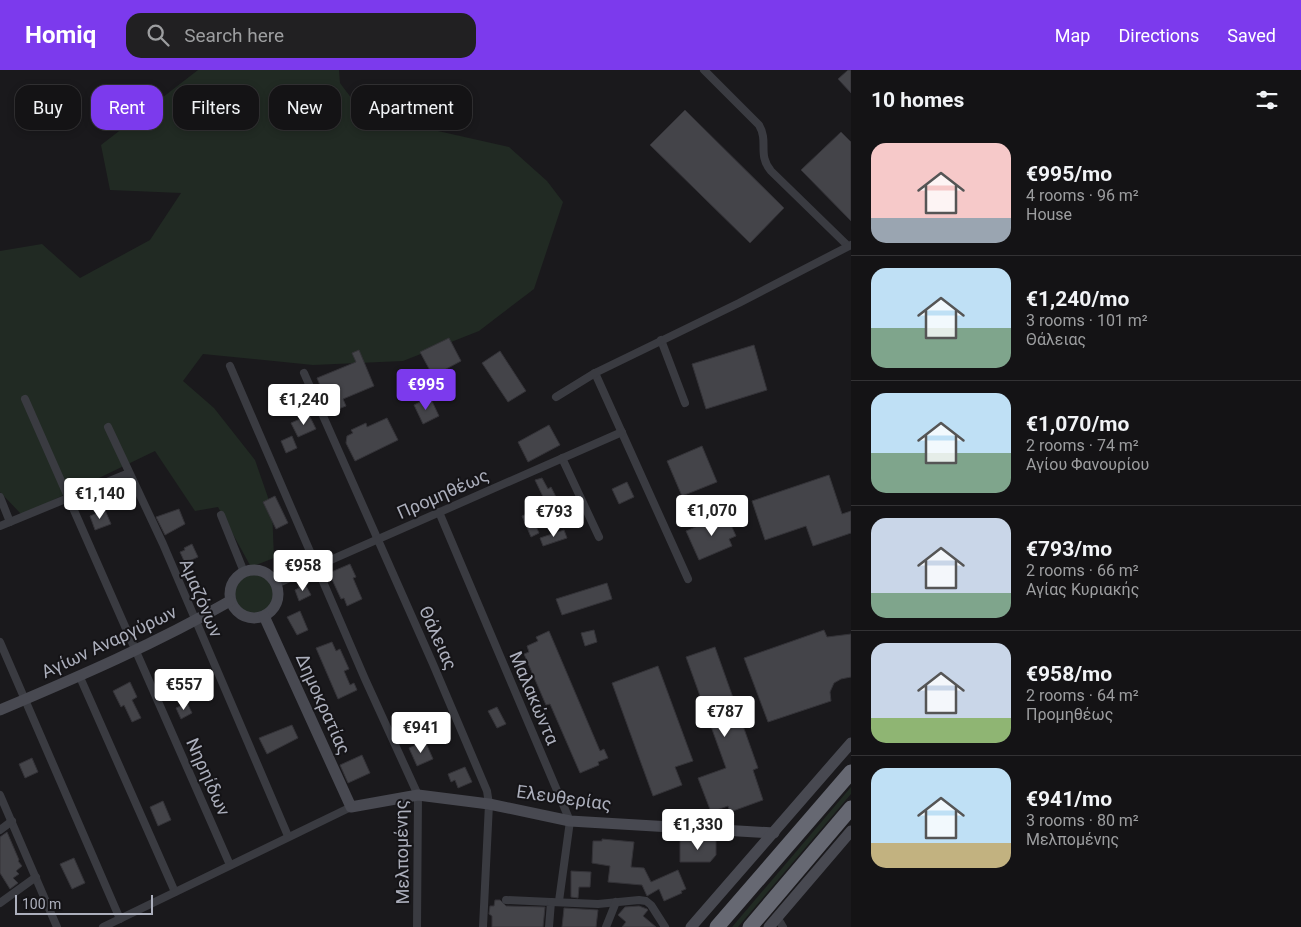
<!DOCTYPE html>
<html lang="en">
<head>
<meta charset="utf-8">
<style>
  body { margin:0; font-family:Roboto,sans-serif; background:#212022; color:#f1f3f6; height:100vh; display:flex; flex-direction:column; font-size:19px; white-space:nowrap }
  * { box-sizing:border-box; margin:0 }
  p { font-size:16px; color:#9d9ea0 }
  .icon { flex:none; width:28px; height:28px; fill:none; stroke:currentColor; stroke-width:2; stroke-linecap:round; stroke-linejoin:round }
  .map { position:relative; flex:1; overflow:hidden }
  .drawer { display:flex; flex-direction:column; background:#141315; width:450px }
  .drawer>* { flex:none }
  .hud { position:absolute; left:15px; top:15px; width:475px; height:45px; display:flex; gap:10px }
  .scale { position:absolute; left:15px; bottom:12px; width:138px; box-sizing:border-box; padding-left:5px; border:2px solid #acafbc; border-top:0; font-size:14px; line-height:18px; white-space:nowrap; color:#acafbc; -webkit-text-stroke:4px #151417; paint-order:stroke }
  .price { position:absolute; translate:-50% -42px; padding:0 11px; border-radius:5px; background:#fff; color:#222; font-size:16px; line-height:32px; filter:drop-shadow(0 1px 2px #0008) }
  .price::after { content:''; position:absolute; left:50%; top:30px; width:15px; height:11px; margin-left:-8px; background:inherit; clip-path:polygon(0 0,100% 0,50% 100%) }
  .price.on { background:#7c3aed; color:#fff }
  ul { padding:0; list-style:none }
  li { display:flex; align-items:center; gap:15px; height:125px; padding:0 20px }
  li+li { border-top:1px solid #333234 }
  li span { display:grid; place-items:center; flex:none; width:140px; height:100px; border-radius:15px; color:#555 }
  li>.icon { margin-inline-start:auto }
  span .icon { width:60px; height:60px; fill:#fffc; stroke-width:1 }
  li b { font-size:21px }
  h2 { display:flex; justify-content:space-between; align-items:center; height:60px; padding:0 20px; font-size:21px }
  .pill { padding:0 18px; border-radius:15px; background:#141315; box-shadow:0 2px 8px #0003,0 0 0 1px #333234; font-size:18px; line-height:45px }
  .pill.on { background:#7c3aed; color:#fff }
  header { display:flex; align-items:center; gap:30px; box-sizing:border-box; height:70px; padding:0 25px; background:#7c3aed; color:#fff }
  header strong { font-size:24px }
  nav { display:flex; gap:28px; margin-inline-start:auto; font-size:18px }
  .search { width:350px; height:45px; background:#212022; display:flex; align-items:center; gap:12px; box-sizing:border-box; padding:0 18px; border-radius:15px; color:#9d9ea0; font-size:19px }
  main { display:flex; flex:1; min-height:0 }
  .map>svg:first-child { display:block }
  .green { fill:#212a23 }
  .building { fill:#444449; stroke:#343338 }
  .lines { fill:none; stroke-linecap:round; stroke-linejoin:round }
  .street { stroke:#3a3b41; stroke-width:8 }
  .secondary { stroke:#484951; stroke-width:11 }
  .highway { stroke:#666872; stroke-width:15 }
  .labels { text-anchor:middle; stroke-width:4; stroke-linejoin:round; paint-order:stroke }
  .street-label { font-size:18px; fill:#acafbc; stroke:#151417 }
</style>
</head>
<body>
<header>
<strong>Homiq</strong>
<div class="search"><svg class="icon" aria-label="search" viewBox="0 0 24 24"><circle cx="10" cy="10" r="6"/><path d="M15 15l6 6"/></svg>Search here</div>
<nav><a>Map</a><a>Directions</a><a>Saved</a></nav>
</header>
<main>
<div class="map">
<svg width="851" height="857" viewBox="0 0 851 857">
  <rect width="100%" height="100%" fill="#1a191c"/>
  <g class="green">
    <polygon points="198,0 339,0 340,13 358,37 438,61 509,77 547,111 563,132 534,219 479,261 403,291 313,295 203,284 183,311 214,338 255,390 272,439 274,488 251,497 218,437 195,441 155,381 22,445 0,422 0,181 42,174 80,208 150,170 181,123 110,120 101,75"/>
    <circle cx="254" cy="524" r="19"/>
    <polygon points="851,717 851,724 738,857 732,857"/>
  </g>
  <g class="building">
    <polygon points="848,0 851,0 851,23 838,9"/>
    <polygon points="685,40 784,138 750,173 650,75"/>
    <polygon points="841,62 851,72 851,151 801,100"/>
    <polygon points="449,268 461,291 433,306 420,282"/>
    <polygon points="754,275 767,320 706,339 692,294"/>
    <polygon points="359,280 374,316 343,329 346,336 331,342 317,308 356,292 352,283"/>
    <polygon points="500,281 526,321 508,332 482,293"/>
    <polygon points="430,327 439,346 423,354 414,335"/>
    <polygon points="309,345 316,359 298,367 291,353"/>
    <polygon points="387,348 398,370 355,391 346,373 347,366 353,363 351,360 366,353 367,357"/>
    <polygon points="549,355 560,375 528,392 518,372"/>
    <polygon points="292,366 297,378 286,383 281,371"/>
    <polygon points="702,376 717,412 682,426 667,391"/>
    <polygon points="829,405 842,444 851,441 851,463 813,476 806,456 765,470 752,431"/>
    <polygon points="542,408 548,419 551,417 562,439 538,450 535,454 539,463 531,467 522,446 547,435 535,410"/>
    <polygon points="627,412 634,427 619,434 612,419"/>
    <polygon points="275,426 288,453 276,459 263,432"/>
    <polygon points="179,439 185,454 165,465 156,447"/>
    <polygon points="105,440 111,454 95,460 90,446"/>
    <polygon points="726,444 736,466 729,469 732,476 699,490 686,461"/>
    <polygon points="564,460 567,468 543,476 540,468"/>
    <polygon points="192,474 198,487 185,493 180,482 185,480 184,478"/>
    <polygon points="350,494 356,507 353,508 362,529 347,536 344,528 341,529 329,503"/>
    <polygon points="304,512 311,525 299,531 295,520 299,518 298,515"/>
    <polygon points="607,513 612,529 562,545 556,529"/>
    <polygon points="300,541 308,560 297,565 287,547"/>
    <polygon points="594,560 597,572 585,576 581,563"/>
    <polygon points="824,560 827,567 851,564 851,607 841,609 834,613 830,622 831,631 768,652 744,588"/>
    <polygon points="549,561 600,681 604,679 608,688 598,692 599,695 580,703 550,634 546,635 524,584 529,582 527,576 538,571 536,567"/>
    <polygon points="332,572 336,581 340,579 349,599 344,601 350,615 354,613 357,620 338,629 316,578"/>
    <polygon points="715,577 758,698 753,700 763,730 730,742 728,736 711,742 698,708 726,698 686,587"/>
    <polygon points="658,596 693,691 675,697 682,715 653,726 612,613"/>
    <polygon points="130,612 137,627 132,630 141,648 132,652 124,635 121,637 113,621"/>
    <polygon points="187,633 192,643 181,649 176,638"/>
    <polygon points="497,637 506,654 497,658 488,641"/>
    <polygon points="292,655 298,668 267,684 259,668"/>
    <polygon points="425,671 433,689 417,696 409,678"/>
    <polygon points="362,685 370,703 348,713 340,695"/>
    <polygon points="32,688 38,702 25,708 19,694"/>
    <polygon points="465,697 472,712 458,718 455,710 451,712 448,704"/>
    <polygon points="163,731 171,750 158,756 150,737"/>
    <polygon points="7,762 19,790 18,791 22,796 16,801 19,804 13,808 18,813 10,819 0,803 0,767"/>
    <polygon points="602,769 634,772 631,797 644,798 651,812 678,800 686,819 681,821 682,823 664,831 659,819 647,826 642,815 608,812 610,796 592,793 593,771 602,771"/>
    <polygon points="680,770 716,770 716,785 710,792 680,792"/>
    <polygon points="74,788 85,813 72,819 60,794"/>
    <polygon points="571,801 591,802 590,817 579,817 578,828 571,827"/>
    <polygon points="495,830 500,830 506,836 545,837 543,857 492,857 492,846 489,844 490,836 494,836"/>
    <polygon points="639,836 647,839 648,840 643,846 656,857 622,857 626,852 618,845 625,837"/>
    <polygon points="564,838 598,840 596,857 562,857"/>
  </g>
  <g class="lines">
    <g class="street">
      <path d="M704,0L759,55C769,72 757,84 771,101L848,176"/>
      <polyline points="661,270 685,333"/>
      <polyline points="230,296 365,609 418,725 417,857"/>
      <polyline points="304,303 433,594 487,721 489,734 483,857"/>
      <polyline points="595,303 688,509"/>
      <polyline points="556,327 595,303 739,233 851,175"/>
      <polyline points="25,329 230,795"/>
      <polyline points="108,357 163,474 288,766"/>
      <polyline points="562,388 599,467"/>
      <polyline points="0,427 10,452"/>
      <polyline points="439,442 570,751 559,831"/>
      <polyline points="221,445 244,502"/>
      <polyline points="0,456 129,403"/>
      <polyline points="276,514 622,362"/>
      <polyline points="0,572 120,849"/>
      <polyline points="79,605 175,822"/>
      <polyline points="0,725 57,857"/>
      <polyline points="0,760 12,751"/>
      <polyline points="506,830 551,832 549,857"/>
      <polyline points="551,832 598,834 639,830 646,831 651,835 665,857"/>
      <polyline points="0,833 36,807"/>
      <polyline points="777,847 783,857"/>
      <polyline points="103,857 351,737"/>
      <polyline points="606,857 616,832"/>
    </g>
    <g class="secondary">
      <circle cx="254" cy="524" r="24"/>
      <polyline points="264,546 351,737 418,725 489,734 570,751 774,763"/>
      <path d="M0,640C78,607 157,573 230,531"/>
      <polyline points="691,857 851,673"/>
      <polyline points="769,857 851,761"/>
    </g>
    <g class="highway">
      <polyline points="717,857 851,702"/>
      <polyline points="750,857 851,738"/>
    </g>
  </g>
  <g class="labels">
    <g class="street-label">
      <text transform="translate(443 424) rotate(-24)" y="6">Προμηθέως</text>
      <text transform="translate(201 528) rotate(67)" y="6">Αμαζόνων</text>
      <text transform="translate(438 568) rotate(66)" y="6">Θάλειας</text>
      <text transform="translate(109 572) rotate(-25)" y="6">Αγίων Αναργύρων</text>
      <text transform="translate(534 628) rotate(67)" y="6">Μαλακώντα</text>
      <text transform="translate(323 634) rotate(66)" y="6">Δημοκρατίας</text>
      <text transform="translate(208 707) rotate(66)" y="6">Νηρηίδων</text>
      <text transform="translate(564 728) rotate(8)" y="6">Ελευθερίας</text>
      <text transform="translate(402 782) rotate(-91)" y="6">Μελπομένης</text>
    </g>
  </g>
</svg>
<div class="scale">100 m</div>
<b class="price on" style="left:426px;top:341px">€995</b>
<b class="price" style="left:304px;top:356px">€1,240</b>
<b class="price" style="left:100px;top:450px">€1,140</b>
<b class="price" style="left:712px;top:467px">€1,070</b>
<b class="price" style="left:554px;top:468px">€793</b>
<b class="price" style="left:303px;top:522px">€958</b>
<b class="price" style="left:184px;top:641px">€557</b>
<b class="price" style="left:725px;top:668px">€787</b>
<b class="price" style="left:421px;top:684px">€941</b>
<b class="price" style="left:698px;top:781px">€1,330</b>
<div class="hud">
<a class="pill">Buy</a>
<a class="pill on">Rent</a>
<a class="pill">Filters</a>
<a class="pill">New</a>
<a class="pill">Apartment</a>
</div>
</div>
<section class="drawer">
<h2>10 homes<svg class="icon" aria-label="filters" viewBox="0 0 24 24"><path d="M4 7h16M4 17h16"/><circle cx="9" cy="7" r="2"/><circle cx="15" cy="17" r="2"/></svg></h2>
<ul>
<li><span style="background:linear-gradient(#f6c9c9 75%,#9aa5b1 0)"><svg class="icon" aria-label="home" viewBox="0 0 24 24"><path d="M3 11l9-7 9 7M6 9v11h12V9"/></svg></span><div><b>€995/mo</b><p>4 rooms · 96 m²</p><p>House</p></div></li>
<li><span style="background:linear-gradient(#bfe0f5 60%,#7fa58c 0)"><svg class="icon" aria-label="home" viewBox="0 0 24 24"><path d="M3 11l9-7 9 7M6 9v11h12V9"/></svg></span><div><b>€1,240/mo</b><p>3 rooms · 101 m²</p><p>Θάλειας</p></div></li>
<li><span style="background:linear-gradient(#bfe0f5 60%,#7fa58c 0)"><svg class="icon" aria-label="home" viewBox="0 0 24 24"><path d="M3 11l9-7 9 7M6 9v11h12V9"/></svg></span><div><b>€1,070/mo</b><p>2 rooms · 74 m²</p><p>Αγίου Φανουρίου</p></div></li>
<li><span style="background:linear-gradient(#c9d6e8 75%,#7fa58c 0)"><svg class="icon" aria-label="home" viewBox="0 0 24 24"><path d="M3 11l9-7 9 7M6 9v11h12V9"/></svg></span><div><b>€793/mo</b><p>2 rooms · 66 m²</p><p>Αγίας Κυριακής</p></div></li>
<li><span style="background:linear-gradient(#c9d6e8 75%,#8fb573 0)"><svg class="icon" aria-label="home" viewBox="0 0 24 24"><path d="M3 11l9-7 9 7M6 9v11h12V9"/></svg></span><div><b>€958/mo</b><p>2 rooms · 64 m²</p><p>Προμηθέως</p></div></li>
<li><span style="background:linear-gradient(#bfe0f5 75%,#c2b280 0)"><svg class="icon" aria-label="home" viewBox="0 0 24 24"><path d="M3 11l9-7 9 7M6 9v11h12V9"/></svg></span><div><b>€941/mo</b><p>3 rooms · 80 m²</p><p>Μελπομένης</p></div></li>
</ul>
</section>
</main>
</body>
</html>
